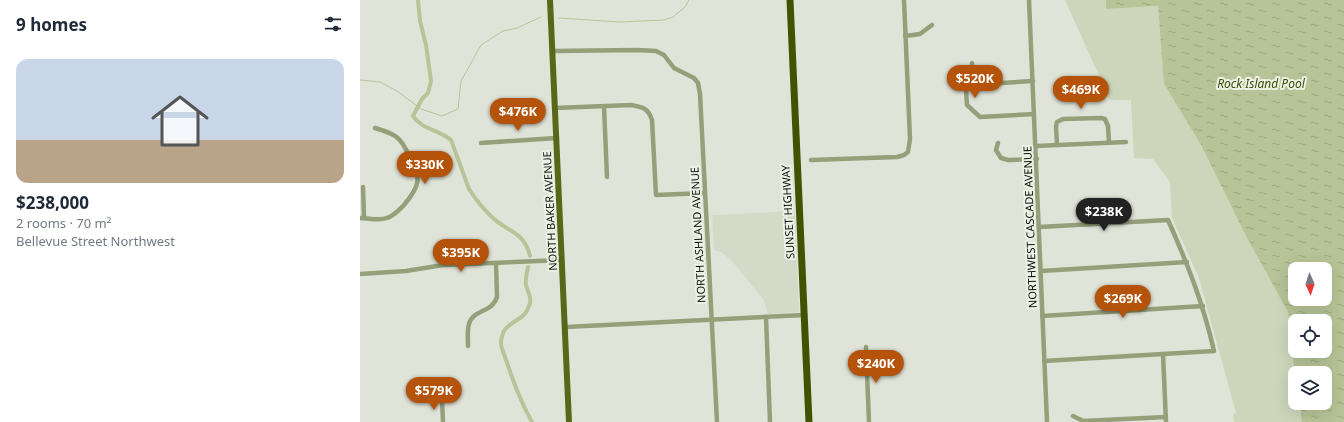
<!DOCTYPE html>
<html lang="en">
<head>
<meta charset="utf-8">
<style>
  body { margin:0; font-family:"Noto Sans",sans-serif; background:#f6f6f7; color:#1f2937; height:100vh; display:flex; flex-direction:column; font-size:15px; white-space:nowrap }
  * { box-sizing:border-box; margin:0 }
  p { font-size:13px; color:#747a83 }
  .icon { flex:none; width:22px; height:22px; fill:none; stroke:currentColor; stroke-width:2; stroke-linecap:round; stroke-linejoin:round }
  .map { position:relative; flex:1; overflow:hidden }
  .panel { display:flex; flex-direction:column; background:#fff; width:360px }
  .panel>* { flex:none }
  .needle { width:26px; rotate:177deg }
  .buttons { position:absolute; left:928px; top:262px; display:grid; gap:8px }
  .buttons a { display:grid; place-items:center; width:44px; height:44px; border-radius:8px; background:#fff; box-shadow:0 4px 16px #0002; font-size:20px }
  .price { position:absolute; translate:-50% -34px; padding:0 9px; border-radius:14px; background:#b45309; color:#fff; font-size:13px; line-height:26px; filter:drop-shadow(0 1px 2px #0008) }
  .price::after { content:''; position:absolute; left:50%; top:24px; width:12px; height:9px; margin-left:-6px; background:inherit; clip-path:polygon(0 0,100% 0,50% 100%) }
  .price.active { background:#222; color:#fff }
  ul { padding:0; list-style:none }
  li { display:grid; align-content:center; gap:8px; height:212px; padding:0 16px }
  li span { display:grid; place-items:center; height:124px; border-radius:12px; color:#555 }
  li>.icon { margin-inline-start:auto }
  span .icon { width:72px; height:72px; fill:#fffc; stroke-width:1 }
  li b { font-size:17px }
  h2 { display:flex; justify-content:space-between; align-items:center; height:48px; padding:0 16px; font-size:17px }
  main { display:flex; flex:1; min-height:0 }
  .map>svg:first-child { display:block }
  .built { fill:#d4dac7 }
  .green { fill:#cdd5ba }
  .water { fill:url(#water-ripples); fill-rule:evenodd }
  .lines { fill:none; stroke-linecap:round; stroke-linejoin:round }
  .stream { stroke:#b7c497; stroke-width:1 }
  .canal { stroke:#b7c497; stroke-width:4 }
  .minor { stroke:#95a07a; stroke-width:4.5 }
  .major { stroke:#576818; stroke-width:6 }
  .highway { stroke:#435201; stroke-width:7 }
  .labels { text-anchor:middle; stroke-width:4; stroke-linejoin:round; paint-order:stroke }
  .street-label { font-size:11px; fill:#0c0d09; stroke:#edf1e5 }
  .water-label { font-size:12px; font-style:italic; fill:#3f4d03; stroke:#edf1e5 }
</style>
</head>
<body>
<main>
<section class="panel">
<h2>9 homes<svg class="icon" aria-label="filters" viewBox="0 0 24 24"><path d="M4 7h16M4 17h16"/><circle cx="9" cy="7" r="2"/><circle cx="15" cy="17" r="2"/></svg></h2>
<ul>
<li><span style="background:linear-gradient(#c9d6e8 65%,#b9a48a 0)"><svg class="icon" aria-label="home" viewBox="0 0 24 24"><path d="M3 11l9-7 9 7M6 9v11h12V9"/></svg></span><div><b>$238,000</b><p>2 rooms · 70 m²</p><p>Bellevue Street Northwest</p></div></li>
</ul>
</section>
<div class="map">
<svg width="984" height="422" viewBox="0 0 984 422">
  <defs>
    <pattern id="water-ripples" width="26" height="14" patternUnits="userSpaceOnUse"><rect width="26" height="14" fill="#b7c497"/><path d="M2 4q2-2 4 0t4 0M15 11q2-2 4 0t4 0" fill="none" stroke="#9ca781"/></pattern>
  </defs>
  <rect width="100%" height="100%" fill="#e0e4d8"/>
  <polygon class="built" points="435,211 439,312 408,314 404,300 372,261 361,252 354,250 352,215"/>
  <polygon class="green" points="705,0 746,0 746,9 798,6 804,84 841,145 887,238 928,312 935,377 935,403 939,403 942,422 874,422 873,414 876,413 839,278 812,218 810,182 793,159 774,158 771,100 750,100"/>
  <path class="water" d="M746,0H984V422H942L939,403H965V373H935V377L928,312L887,238L841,145L804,84L798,6L746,9ZM935,269H965V299H935ZM935,321H965V351H935Z"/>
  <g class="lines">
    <g class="stream">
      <polyline points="199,18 260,22 304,20 313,17 325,7 329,0"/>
      <polyline points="0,80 20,82 37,91 61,109 82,116 98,109 101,81 121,45 143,31 157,28 181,17"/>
    </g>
    <g class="canal">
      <path d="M58,0L60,21L66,45L71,81L68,93L62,99L53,116C61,129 79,130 91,140L109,189C116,200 124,210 134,219C149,232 165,233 170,256"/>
      <path d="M168,267C167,273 165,279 166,285C167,291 172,297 170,303C165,322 151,319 144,331C142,335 141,339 141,343C141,348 144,353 145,357C153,380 160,401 172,422"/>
    </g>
    <g class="minor">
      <polyline points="669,0 687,422"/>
      <polyline points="545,36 560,34 572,25"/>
      <polyline points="193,51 277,50 296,51 304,55 314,68 334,78 338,83 340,94 357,422"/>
      <polyline points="612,63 613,85"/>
      <polyline points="673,81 610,85 606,90 607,105 620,117 674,114"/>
      <polyline points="244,107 247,177"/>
      <path d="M195,108L271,105C283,107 288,108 292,120L296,195L345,193"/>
      <polyline points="121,143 196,138"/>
      <polyline points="638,143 636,150 641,158 648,160 677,159"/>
      <polyline points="697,145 696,126 697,122 703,119 741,118 745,119 748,126 749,143"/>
      <polyline points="676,146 766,142"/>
      <polyline points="451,160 537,157 544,155 548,152 550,139 544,0"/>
      <polyline points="3,187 4,218"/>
      <path d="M0,218C9,218 19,221 27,218C34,216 39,210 44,205C60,186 62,178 49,156C46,149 42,140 35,136C29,132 22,130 15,128"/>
      <path d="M679,227L808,220C828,265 843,303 854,351L684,361"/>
      <polyline points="681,271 827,262"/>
      <polyline points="0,274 46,271 83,265 202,260"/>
      <polyline points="682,316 843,306"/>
      <polyline points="406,317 410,422"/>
      <polyline points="206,327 444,315"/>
      <path d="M108,346C108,339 107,331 109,324C113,309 132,313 137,297L136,263"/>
      <polyline points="506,347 509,422"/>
      <polyline points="803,354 806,422"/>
      <polyline points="82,399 83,422"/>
      <polyline points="713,416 723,421 806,417"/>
    </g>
    <polyline class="major" points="190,0 209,422"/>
    <polyline class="highway" points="430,0 449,422"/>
  </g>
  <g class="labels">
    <g class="street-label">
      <text transform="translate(190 211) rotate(-93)" y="4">NORTH BAKER AVENUE</text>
      <text transform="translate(428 212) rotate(-93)" y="4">SUNSET HIGHWAY</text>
      <text transform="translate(670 227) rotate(-92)" y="4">NORTHWEST CASCADE AVENUE</text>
      <text transform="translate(338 235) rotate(-93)" y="4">NORTH ASHLAND AVENUE</text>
    </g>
    <g class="water-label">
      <text x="901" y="88">Rock Island Pool</text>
    </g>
  </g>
</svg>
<div class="buttons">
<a><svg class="needle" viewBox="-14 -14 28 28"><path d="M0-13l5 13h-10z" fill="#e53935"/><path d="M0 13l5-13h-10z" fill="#747a83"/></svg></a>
<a><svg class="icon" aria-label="locate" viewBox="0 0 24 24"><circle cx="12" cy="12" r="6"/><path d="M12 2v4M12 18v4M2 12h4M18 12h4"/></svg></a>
<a><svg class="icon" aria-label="layers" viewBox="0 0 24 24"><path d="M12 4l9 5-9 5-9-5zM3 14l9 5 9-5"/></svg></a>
</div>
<b class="price" style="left:615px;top:99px">$520K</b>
<b class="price" style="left:721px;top:110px">$469K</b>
<b class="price" style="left:158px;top:132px">$476K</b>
<b class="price" style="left:65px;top:185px">$330K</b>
<b class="price active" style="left:744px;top:232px">$238K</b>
<b class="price" style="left:101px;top:273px">$395K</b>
<b class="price" style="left:763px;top:319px">$269K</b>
<b class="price" style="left:516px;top:384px">$240K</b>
<b class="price" style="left:74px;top:411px">$579K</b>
</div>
</main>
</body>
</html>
